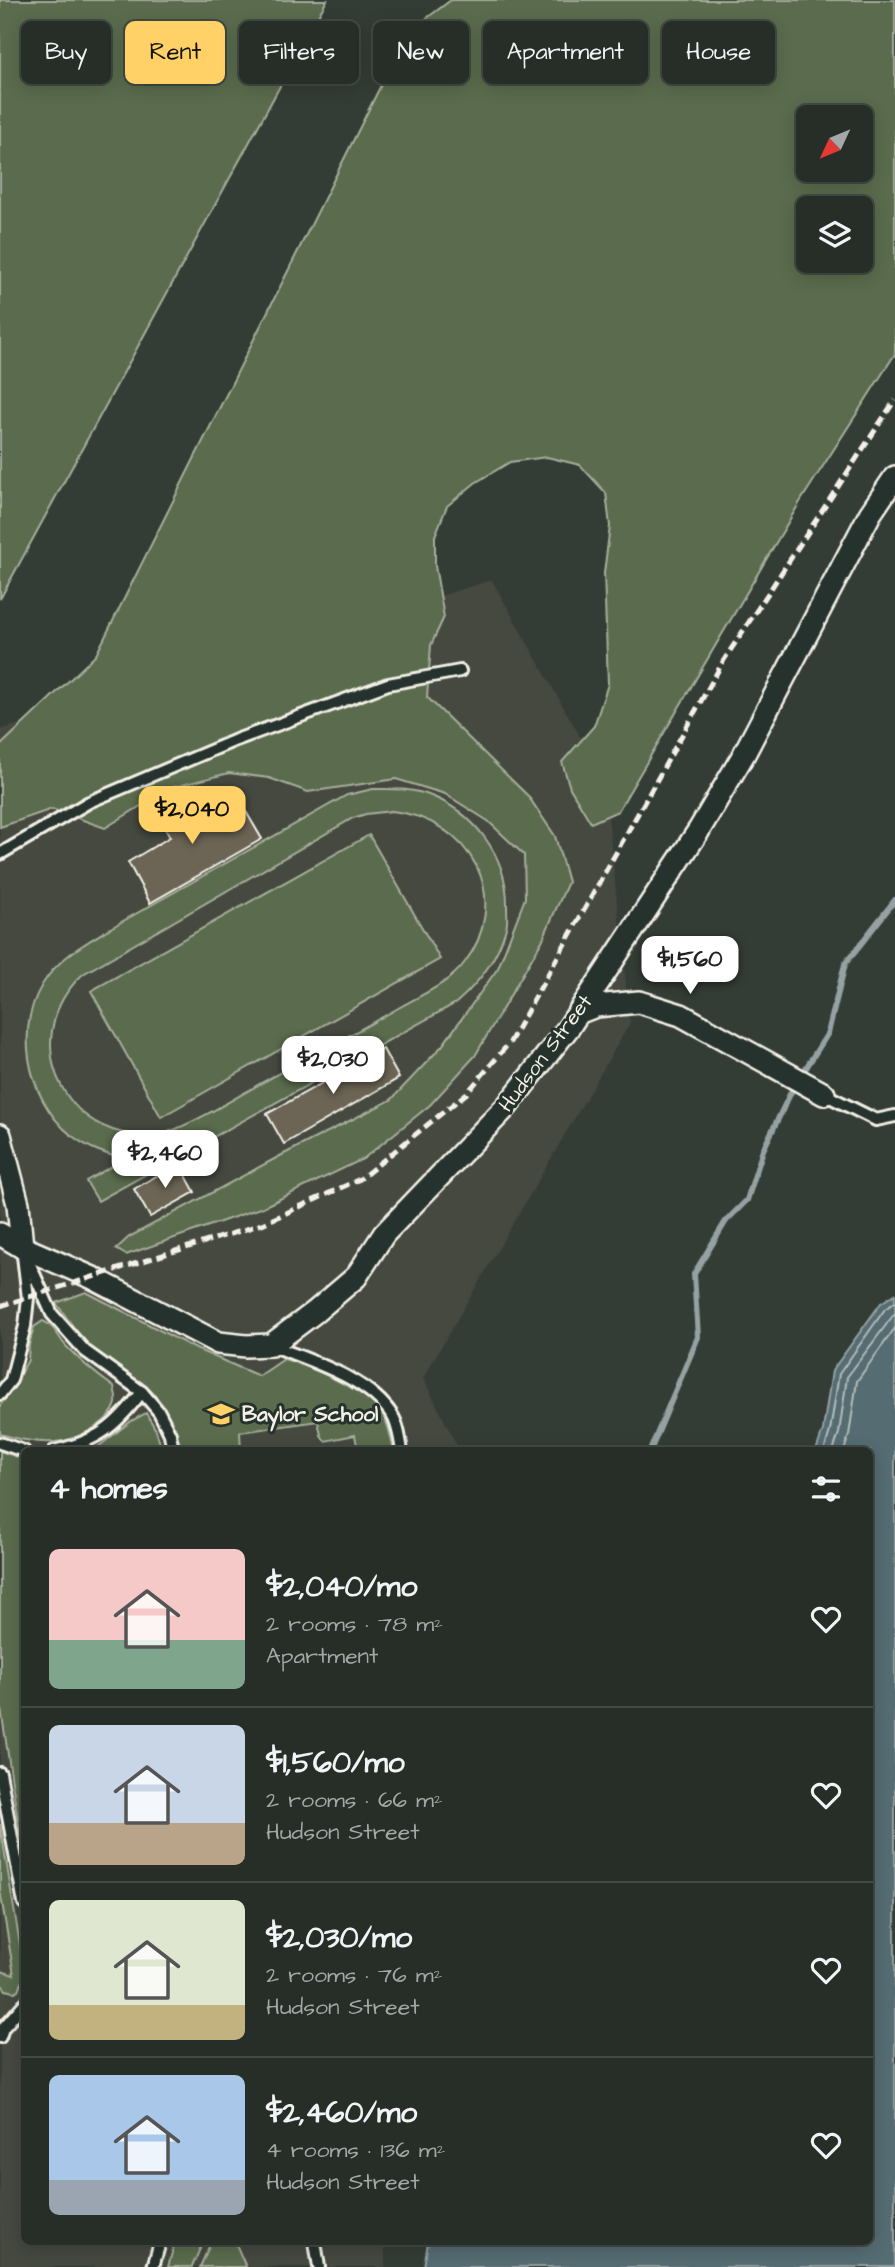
<!DOCTYPE html>
<html lang="en">
<head>
<meta charset="utf-8">
<style>
  body { margin:0; font-family:"Architects Daughter",sans-serif; background:#2f3630; color:#f1f3f6; height:100vh; display:flex; flex-direction:column; font-size:26px; white-space:nowrap }
  * { box-sizing:border-box; margin:0 }
  p { font-size:23px; color:#a4a8a8 }
  .icon { flex:none; width:38px; height:38px; fill:none; stroke:currentColor; stroke-width:2; stroke-linecap:round; stroke-linejoin:round }
  .map { position:relative; flex:1; overflow:hidden }
  .details { position:absolute; left:21px; top:1447px; width:852px; height:798px; display:flex; flex-direction:column; background:#272e28; border-radius:10px; box-shadow:0 4px 18px #0003,0 0 0 2px #434a45 }
  .details>* { flex:none }
  .hud { position:absolute; left:21px; top:21px; width:854px; height:63px; display:flex; gap:14px }
  .needle { width:46px; rotate:226deg }
  .tools { position:absolute; left:796px; top:105px; display:grid; gap:14px }
  .tools a { display:grid; place-items:center; width:77px; height:77px; border-radius:10px; background:#272e28; box-shadow:0 4px 18px #0003,0 0 0 2px #434a45; font-size:35px }
  .price { position:absolute; translate:-50% -60px; padding:0 16px; border-radius:14px; background:#fff; color:#222; font-size:23px; line-height:46px; filter:drop-shadow(0 2px 4px #0008) }
  .price::after { content:''; position:absolute; left:50%; top:42px; width:21px; height:16px; margin-left:-10px; background:inherit; clip-path:polygon(0 0,100% 0,50% 100%) }
  .price.selected { background:#ffd166; color:#111 }
  ul { padding:0; list-style:none }
  li { display:flex; align-items:center; gap:21px; height:175px; padding:0 28px }
  li+li { border-top:2px solid #434a45 }
  li span { display:grid; place-items:center; flex:none; width:196px; height:140px; border-radius:10px; color:#555 }
  li>.icon { margin-inline-start:auto }
  span .icon { width:84px; height:84px; fill:#fffc; stroke-width:1 }
  li b { font-size:30px }
  h2 { display:flex; justify-content:space-between; align-items:center; height:84px; padding:0 28px; font-size:30px }
  .tag { padding:0 24px; border-radius:10px; background:#272e28; box-shadow:0 4px 18px #0003,0 0 0 2px #434a45; font-size:24px; line-height:63px }
  .tag.selected { background:#ffd166; color:#111 }
  .map>svg:first-child { display:block }
  .built { fill:#45493f }
  .green { fill:#5a6c4e; stroke:#a7ae9b; stroke-width:2; fill-rule:evenodd }
  .water { fill:#556c73; stroke:#95a1a2; stroke-width:2 }
  .lines { fill:none; stroke-linecap:round; stroke-linejoin:round }
  .shore { stroke:#b4bcb9; stroke-width:2 }
  .stream { stroke:#95a1a2; stroke-width:6 }
  .building { fill:#6c6555; stroke:#f4f1e8; stroke-width:2 }
  .lane-casing { stroke:#f4f1e8; stroke-width:16 }
  .street-casing { stroke:#f4f1e8; stroke-width:26 }
  .lane { stroke:#26332d; stroke-width:10 }
  .street { stroke:#26332d; stroke-width:21 }
  .rail { stroke:#f4f1e8; stroke-width:5; stroke-dasharray:10 5; stroke-linecap:butt }
  .labels { text-anchor:middle; stroke-width:6; stroke-linejoin:round; paint-order:stroke }
  .street-label { font-size:21px; fill:#f4f1e8; stroke:#26332d }
  .poi-label { font-size:21px; font-weight:bold; fill:#f4f1e8; stroke:#26332d; text-anchor:start }
</style>
</head>
<body>
<div class="map">
<svg width="895" height="2267" viewBox="0 0 895 2267">
  <rect width="100%" height="100%" fill="#343d35"/>
  <filter id="ink" filterUnits="userSpaceOnUse"><feTurbulence type="fractalNoise" baseFrequency=".0143" numOctaves="2"/><feDisplacementMap in="SourceGraphic" scale="14" xChannelSelector="R" yChannelSelector="G"/><feConvolveMatrix kernelMatrix="1 2 1 2 8 2 1 2 1" color-interpolation-filters="sRGB"/></filter>
  <g filter="url(#ink)">
    <polygon class="built" points="492,580 604,779 630,1023 423,1378 460,1451 24,1451 24,2242 385,2242 385,2267 0,2267 0,730"/>
    <g class="green">
      <polygon points="0,0 327,0 0,599"/>
      <path d="M451,0H895V354L800,502L618,811L591,823L570,788L562,762L594,726L608,684L604,573L610,526L606,493L580,465L547,457L510,462L475,483L447,506L435,536V566L444,617L431,645L427,697L528,796L555,836L568,882L542,941L475,1056L430,1105L363,1159L263,1207L126,1255L116,1249L129,1237L280,1156L391,1100L442,1046L498,968L525,898L524,855L488,821L445,794L396,779L308,792L269,778L229,773L170,788L105,828L52,809L0,827V746L96,655L395,57L423,21ZM808,117H861V170H808ZM808,208H861V261H808Z"/>
      <path d="M373,789C390,789 409,788 426,794C474,811 508,856 507,907C507,914 508,922 506,928C498,957 479,983 456,1003L98,1201L86,1181L124,1159C105,1154 87,1148 71,1135C26,1098 12,1023 48,976C64,955 86,943 107,930L347,795ZM392,811C428,815 460,834 477,867C492,898 486,935 465,962C450,983 423,994 400,1007C359,1031 316,1053 274,1076C239,1095 204,1119 166,1133C68,1152 12,1040 83,974L353,818L366,814Z"/>
      <polygon points="369,835 440,959 161,1117 91,991"/>
      <path d="M86,1292L196,1349L259,1376L284,1359C307,1365 366,1391 380,1410C388,1421 391,1438 394,1451H358L355,1435L325,1441L321,1435L318,1421L240,1432L241,1451H181C177,1426 160,1395 140,1381C130,1375 119,1372 110,1366C88,1351 72,1324 56,1303Z"/>
      <path d="M43,1321C55,1326 58,1337 66,1346C80,1361 97,1375 114,1387C115,1392 117,1398 116,1403C111,1424 74,1441 54,1442C35,1443 17,1439 0,1434V1405L7,1397L28,1360L29,1345L34,1327Z"/>
      <polygon points="146,1413 156,1430 162,1451 93,1451 131,1421"/>
      <polygon points="0,1451 24,1459 24,1861 0,1702"/>
      <polygon points="0,1824 24,1969 24,1977 19,1990 15,1992 6,1990 0,1983 1,1971 14,1975 0,1890"/>
      <polygon points="175,2242 203,2242 192,2267 168,2267"/>
      <polygon points="211,2242 235,2242 246,2267 200,2267"/>
    </g>
    <polygon class="water" points="895,1294 895,2267 424,2267 428,2242 870,2242 870,1451 816,1451 823,1430 832,1371 881,1303"/>
    <g class="lines">
      <g class="shore">
        <polyline points="824,1451 830,1431 839,1374 885,1309 895,1302"/>
        <polyline points="833,1451 839,1433 847,1377 895,1313"/>
        <polyline points="844,1451 849,1435 857,1381 895,1328"/>
      </g>
      <polyline class="stream" points="650,1451 698,1337 694,1274 726,1221 747,1200 763,1150 792,1090 828,1033 845,964 895,900"/>
    </g>
    <g class="building">
      <polygon points="187,797 201,820 238,798 262,839 150,903 128,862 170,837 157,814"/>
      <polygon points="383,1049 399,1078 284,1144 267,1114"/>
      <polygon points="179,1163 195,1192 150,1217 134,1189"/>
    </g>
    <g class="lines">
      <defs>
        <g id="lane">
          <polyline points="0,854 89,802 236,740 388,684 460,671"/>
          <polyline points="824,1094 876,1120 895,1116"/>
          <polyline points="23,1249 52,1314 85,1351 142,1392 159,1412 170,1434 173,1451"/>
          <path d="M271,1345C309,1361 368,1377 392,1415C398,1424 400,1439 402,1451"/>
          <polyline points="0,1394 11,1380 25,1326 28,1298 23,1256"/>
          <polyline points="0,1443 24,1451"/>
          <path d="M54,1451C98,1441 115,1427 142,1392"/>
          <polyline points="0,1773 24,1903"/>
          <polyline points="0,2037 3,2028 24,2004"/>
          <polyline points="315,2242 319,2267"/>
          <polyline points="153,2267 160,2242"/>
        </g>
        <g id="street">
          <polyline points="578,1013 596,1006 639,1002 681,1015 824,1094"/>
          <polyline points="0,1135 18,1204 22,1247"/>
          <polyline points="0,1234 22,1247 93,1278 218,1343 246,1346 271,1345 315,1312 356,1277 384,1234 507,1106 569,1027 699,830 744,754 870,514 895,477"/>
        </g>
      </defs>
      <use href="#lane" class="lane-casing"/>
      <use href="#street" class="street-casing"/>
      <use href="#lane" class="lane"/>
      <use href="#street" class="street"/>
      <polyline class="rail" points="0,1306 262,1224 360,1179 467,1093 510,1042 724,660 895,400"/>
    </g>
  </g>
  <defs>
    <symbol id="school-bare" viewBox="-9 -9 18 18"><path d="M0-5L7-2L0 1L-7-2ZM-4 1L0 2.5L4 1V4Q0 6-4 4Z" fill="#ffd166" stroke="#26332d" stroke-width="2.5" paint-order="stroke"/></symbol>
  </defs>
  <g fill-rule="evenodd">
    <use href="#school-bare" x="202" y="1395" width="38" height="38"/>
  </g>
  <g class="labels">
    <g class="street-label">
      <text transform="translate(545 1053) rotate(-53)" y="7">Hudson Street</text>
    </g>
    <g class="poi-label">
      <text x="242" y="1421">Baylor School</text>
    </g>
  </g>
</svg>
<div class="tools">
<a><svg class="needle" viewBox="-14 -14 28 28"><path d="M0-13l5 13h-10z" fill="#e53935"/><path d="M0 13l5-13h-10z" fill="#a4a8a8"/></svg></a>
<a><svg class="icon" aria-label="layers" viewBox="0 0 24 24"><path d="M12 4l9 5-9 5-9-5zM3 14l9 5 9-5"/></svg></a>
</div>
<b class="price selected" style="left:192px;top:846px">$2,040</b>
<b class="price" style="left:690px;top:996px">$1,560</b>
<b class="price" style="left:333px;top:1096px">$2,030</b>
<b class="price" style="left:165px;top:1190px">$2,460</b>
<div class="hud">
<a class="tag">Buy</a>
<a class="tag selected">Rent</a>
<a class="tag">Filters</a>
<a class="tag">New</a>
<a class="tag">Apartment</a>
<a class="tag">House</a>
</div>
<section class="details">
<h2>4 homes<svg class="icon" aria-label="filters" viewBox="0 0 24 24"><path d="M4 7h16M4 17h16"/><circle cx="9" cy="7" r="2"/><circle cx="15" cy="17" r="2"/></svg></h2>
<ul>
<li><span style="background:linear-gradient(#f6c9c9 65%,#7fa58c 0)"><svg class="icon" aria-label="home" viewBox="0 0 24 24"><path d="M3 11l9-7 9 7M6 9v11h12V9"/></svg></span><div><b>$2,040/mo</b><p>2 rooms · 78 m²</p><p>Apartment</p></div><svg class="icon" aria-label="heart" viewBox="0 0 24 24"><path d="M12 20l-8-8c-3-5 5-10 8-4 3-6 11-1 8 4z"/></svg></li>
<li><span style="background:linear-gradient(#c9d6e8 70%,#b9a48a 0)"><svg class="icon" aria-label="home" viewBox="0 0 24 24"><path d="M3 11l9-7 9 7M6 9v11h12V9"/></svg></span><div><b>$1,560/mo</b><p>2 rooms · 66 m²</p><p>Hudson Street</p></div><svg class="icon" aria-label="heart" viewBox="0 0 24 24"><path d="M12 20l-8-8c-3-5 5-10 8-4 3-6 11-1 8 4z"/></svg></li>
<li><span style="background:linear-gradient(#dfe7d0 75%,#c2b280 0)"><svg class="icon" aria-label="home" viewBox="0 0 24 24"><path d="M3 11l9-7 9 7M6 9v11h12V9"/></svg></span><div><b>$2,030/mo</b><p>2 rooms · 76 m²</p><p>Hudson Street</p></div><svg class="icon" aria-label="heart" viewBox="0 0 24 24"><path d="M12 20l-8-8c-3-5 5-10 8-4 3-6 11-1 8 4z"/></svg></li>
<li><span style="background:linear-gradient(#a9c7e8 75%,#9aa5b1 0)"><svg class="icon" aria-label="home" viewBox="0 0 24 24"><path d="M3 11l9-7 9 7M6 9v11h12V9"/></svg></span><div><b>$2,460/mo</b><p>4 rooms · 136 m²</p><p>Hudson Street</p></div><svg class="icon" aria-label="heart" viewBox="0 0 24 24"><path d="M12 20l-8-8c-3-5 5-10 8-4 3-6 11-1 8 4z"/></svg></li>
</ul>
</section>
</div>
</body>
</html>
